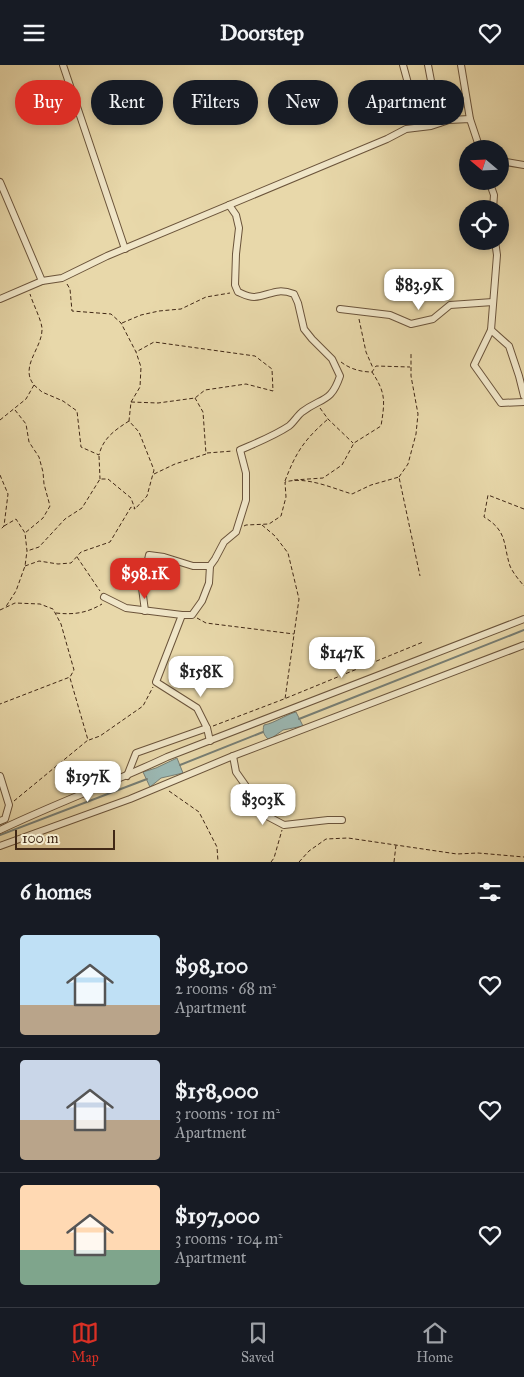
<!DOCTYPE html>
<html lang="en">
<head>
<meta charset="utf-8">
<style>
  body { margin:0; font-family:"IM FELL Great Primer",serif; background:#20242c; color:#f1f3f6; height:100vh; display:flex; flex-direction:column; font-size:19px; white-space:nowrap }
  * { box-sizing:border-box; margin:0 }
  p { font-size:16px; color:#9ea1a6 }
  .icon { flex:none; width:28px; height:28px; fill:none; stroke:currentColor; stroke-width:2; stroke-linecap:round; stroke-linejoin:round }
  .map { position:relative; height:797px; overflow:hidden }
  .side { display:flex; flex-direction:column; background:#171b24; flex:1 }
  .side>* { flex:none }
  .banner { position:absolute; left:15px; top:15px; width:495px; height:45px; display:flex; gap:10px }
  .needle { width:32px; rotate:289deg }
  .controls { position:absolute; left:459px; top:75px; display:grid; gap:10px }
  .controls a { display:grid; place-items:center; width:50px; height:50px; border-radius:50%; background:#171b24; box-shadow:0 2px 8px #0003; font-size:25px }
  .scale { position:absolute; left:15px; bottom:12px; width:100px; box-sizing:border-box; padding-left:5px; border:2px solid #412816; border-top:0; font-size:14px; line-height:18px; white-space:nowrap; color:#412816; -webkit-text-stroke:4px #f0e6c8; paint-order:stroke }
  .price { position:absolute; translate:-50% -42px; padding:0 11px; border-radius:10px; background:#fff; color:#222; font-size:16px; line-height:32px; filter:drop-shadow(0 1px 2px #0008) }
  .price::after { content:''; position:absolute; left:50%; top:30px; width:15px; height:11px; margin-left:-8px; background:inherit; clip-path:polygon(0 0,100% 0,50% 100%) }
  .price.active { background:#d93025; color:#fff }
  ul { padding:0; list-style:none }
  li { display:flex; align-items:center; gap:15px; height:125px; padding:0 20px }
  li+li { border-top:1px solid #363941 }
  li span { display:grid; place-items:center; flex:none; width:140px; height:100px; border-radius:5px; color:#555 }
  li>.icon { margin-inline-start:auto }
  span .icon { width:60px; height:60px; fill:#fffc; stroke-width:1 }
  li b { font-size:21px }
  h2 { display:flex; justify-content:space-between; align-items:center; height:60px; padding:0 20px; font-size:21px }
  .tag { padding:0 18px; border-radius:22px; background:#171b24; box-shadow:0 2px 8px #0003; font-size:18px; line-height:45px }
  .tag.active { background:#d93025; color:#fff }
  header { display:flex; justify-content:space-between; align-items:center; height:65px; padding:0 20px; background:#171b24; font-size:22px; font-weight:800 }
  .dock { display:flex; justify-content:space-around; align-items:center; height:70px; border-top:1px solid #363941; background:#171b24; font-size:14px; color:#9ea1a6 }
  .dock a { display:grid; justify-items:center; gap:2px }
  .dock .active { color:#d93025 }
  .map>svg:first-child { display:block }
  .water { fill:#9bb8b3; stroke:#777e74 }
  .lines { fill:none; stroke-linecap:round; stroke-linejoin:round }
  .stream { stroke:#777e74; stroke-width:2 }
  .street-casing { stroke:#6b543b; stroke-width:8 }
  .path { stroke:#412816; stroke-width:1; stroke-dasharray:4 2.5; stroke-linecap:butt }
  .street { stroke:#f0e6c8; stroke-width:6 }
</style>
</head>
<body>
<header><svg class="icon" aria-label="menu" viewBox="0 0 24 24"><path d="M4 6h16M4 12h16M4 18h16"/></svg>Doorstep<svg class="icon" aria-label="heart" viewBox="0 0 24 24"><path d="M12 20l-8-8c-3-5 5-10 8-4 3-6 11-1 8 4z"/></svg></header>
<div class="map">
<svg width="524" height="797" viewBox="0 0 524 797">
  <rect width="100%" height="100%" fill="#e8d8aa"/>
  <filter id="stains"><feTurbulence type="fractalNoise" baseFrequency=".004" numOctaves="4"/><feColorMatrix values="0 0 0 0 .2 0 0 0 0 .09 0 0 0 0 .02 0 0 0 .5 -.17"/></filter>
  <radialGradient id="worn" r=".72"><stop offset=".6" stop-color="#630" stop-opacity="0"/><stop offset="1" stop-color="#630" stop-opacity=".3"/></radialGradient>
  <g class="water">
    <path d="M296,647L303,661L283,665L269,675C264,670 262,667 264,660C275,658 285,650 296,647Z"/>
    <polygon points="177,693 183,708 161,713 150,722 143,707 156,703"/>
  </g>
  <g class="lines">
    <g class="stream">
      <polyline points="299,654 524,565"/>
      <polyline points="180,700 263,667"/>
      <polyline points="0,770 147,714"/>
    </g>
    <defs>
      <g id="street">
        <polyline points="63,0 125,184"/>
        <polyline points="403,0 420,62"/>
        <polyline points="428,0 439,58"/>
        <polyline points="461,0 470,54"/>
        <polyline points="500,96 524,100"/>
        <polyline points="489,116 494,130 493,144"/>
        <polyline points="0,117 42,216"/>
        <polyline points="495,176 497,190 491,265 474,300 501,338 524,337"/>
        <polyline points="0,234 42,216 62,213 107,191 387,74 406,64 431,61 449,55 470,54 480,84"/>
        <polyline points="340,244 390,250 411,259 433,254 450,240 493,237"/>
        <polyline points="491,265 509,281 519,311 524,331"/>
        <polyline points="104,532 126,543 182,550"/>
        <polyline points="145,546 142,523 149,490 164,492 193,501 210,501"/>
        <path d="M210,676L207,663L197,643L156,617L182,550H192L202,536L209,518L210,501L215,494L224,477L236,467L246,435V408L240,385C256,378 274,371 289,361C294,357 297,351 302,347C322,332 331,338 340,311L332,294L312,274L304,264L298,238L294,229C275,222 270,231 254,232C248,232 243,229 238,227L235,220L236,189L239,163L236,150L229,140"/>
        <polyline points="233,691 236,707 267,751 284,760 328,755 342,755"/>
        <polyline points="0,711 9,740 5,754 0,756"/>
        <polyline points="127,711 136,688 207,663"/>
        <path d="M0,765C54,739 112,718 167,692L524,554"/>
        <polyline points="0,781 130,734 233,691 524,580"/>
      </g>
    </defs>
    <use href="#street" class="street-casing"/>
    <g class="path">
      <polyline points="67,219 70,224 72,246 111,249 121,258 136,287 141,302 140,322 131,337 129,356 139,367 154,405 147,431 135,444"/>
      <polyline points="359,254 366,287 373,303"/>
      <polyline points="122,258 141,250 159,246 181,244 206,232 230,228"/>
      <path d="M341,297C350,304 361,307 372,307L376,301L410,302"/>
      <path d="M34,320L42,327L63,336L77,346L81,382L99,390C103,373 115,365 129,356"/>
      <polyline points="131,337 158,338 195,333 205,325 246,319 273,326 272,304 255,291 154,277 136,287"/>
      <polyline points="320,343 328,354 353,378"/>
      <polyline points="15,345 26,359 29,377 39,392 43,407 44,419 50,441 43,453 25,468"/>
      <path d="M0,355L26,334L34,320C19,301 43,283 42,263C41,254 33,239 30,229"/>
      <polyline points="207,388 233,386"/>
      <polyline points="99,391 100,414"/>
      <polyline points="154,409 175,399 206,389 203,347 195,333"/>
      <polyline points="0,410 8,429 4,461 0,465"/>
      <polyline points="399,412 408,399 416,369 418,349 411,311 411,287"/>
      <path d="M294,415L323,413L342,400L354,378L381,361C385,336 386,328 372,307"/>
      <path d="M285,416C296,387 304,375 328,354"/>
      <path d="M524,444L488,430L484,452C508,466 503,480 510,501C513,508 519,515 524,521"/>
      <polyline points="262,460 275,471 288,488 299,534 285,634"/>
      <polyline points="4,461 16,454 25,468 27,486 25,501 16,526 5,543"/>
      <path d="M244,461L246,460L269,459L281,451L286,432L285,417C306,411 332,423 352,429L371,420L399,412L420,511"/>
      <polyline points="77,492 100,526"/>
      <polyline points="25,501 39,496 58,499 71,498 81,487 110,477 131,442 135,444 131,433 108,414 100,414 82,443 65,454 39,482 27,486"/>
      <polyline points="0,545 15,538 40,539 53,544 61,559 74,605 70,612 0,639"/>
      <path d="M56,548C74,550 87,548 102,539"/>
      <polyline points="197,553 206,558 294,569"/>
      <polyline points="213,661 284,634 423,577"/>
      <polyline points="89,675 100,671 143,641 153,622"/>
      <polyline points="169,726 199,747 217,782 218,797"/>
      <polyline points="14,736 88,675 70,613"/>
      <polyline points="271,797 274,793 282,765"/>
      <polyline points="299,797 309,786 326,774 348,773 457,789 478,788 524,792"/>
      <polyline points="394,797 396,780"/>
    </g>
    <use href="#street" class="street"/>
  </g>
  <rect width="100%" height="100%" filter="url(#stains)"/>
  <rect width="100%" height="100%" fill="url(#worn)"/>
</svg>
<div class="controls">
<a><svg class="needle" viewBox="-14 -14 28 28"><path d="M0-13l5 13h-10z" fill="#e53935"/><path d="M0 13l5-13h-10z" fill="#9ea1a6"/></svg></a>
<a><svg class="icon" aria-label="locate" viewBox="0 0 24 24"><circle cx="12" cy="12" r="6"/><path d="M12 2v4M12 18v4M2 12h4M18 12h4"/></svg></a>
</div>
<div class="scale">100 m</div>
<b class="price" style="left:419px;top:246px">$83.9K</b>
<b class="price active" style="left:145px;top:535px">$98.1K</b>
<b class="price" style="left:342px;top:614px">$147K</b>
<b class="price" style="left:201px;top:633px">$158K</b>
<b class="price" style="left:88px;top:738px">$197K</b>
<b class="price" style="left:263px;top:761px">$303K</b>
<div class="banner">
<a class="tag active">Buy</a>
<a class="tag">Rent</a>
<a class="tag">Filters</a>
<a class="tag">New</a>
<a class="tag">Apartment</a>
</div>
</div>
<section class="side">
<h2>6 homes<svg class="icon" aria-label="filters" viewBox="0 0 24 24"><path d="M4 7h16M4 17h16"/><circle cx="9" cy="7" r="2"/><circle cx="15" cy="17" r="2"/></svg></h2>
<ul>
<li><span style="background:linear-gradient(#bfe0f5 70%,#b9a48a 0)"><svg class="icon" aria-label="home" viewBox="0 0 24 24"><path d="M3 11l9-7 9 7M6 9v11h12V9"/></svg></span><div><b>$98,100</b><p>2 rooms · 68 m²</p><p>Apartment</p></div><svg class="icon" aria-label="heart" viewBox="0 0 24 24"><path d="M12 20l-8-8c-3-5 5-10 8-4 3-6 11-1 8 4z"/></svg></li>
<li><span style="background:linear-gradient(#c9d6e8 60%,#b9a48a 0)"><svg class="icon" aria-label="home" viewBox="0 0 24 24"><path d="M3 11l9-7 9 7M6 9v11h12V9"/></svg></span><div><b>$158,000</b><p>3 rooms · 101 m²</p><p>Apartment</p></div><svg class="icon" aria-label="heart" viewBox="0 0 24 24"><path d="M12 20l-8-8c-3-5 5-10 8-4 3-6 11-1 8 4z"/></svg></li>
<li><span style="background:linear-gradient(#ffd9b3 65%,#7fa58c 0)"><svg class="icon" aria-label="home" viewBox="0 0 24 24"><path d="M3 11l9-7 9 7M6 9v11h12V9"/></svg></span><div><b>$197,000</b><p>3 rooms · 104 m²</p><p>Apartment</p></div><svg class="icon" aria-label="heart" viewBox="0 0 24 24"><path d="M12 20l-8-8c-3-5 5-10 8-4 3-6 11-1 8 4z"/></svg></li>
</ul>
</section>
<nav class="dock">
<a class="active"><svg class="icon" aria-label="map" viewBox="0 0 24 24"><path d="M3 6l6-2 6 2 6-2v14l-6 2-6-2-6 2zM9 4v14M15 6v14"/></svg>Map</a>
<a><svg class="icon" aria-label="saved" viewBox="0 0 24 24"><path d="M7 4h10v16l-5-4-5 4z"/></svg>Saved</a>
<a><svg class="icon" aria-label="home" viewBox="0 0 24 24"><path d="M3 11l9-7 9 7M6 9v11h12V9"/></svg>Home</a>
</nav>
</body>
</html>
